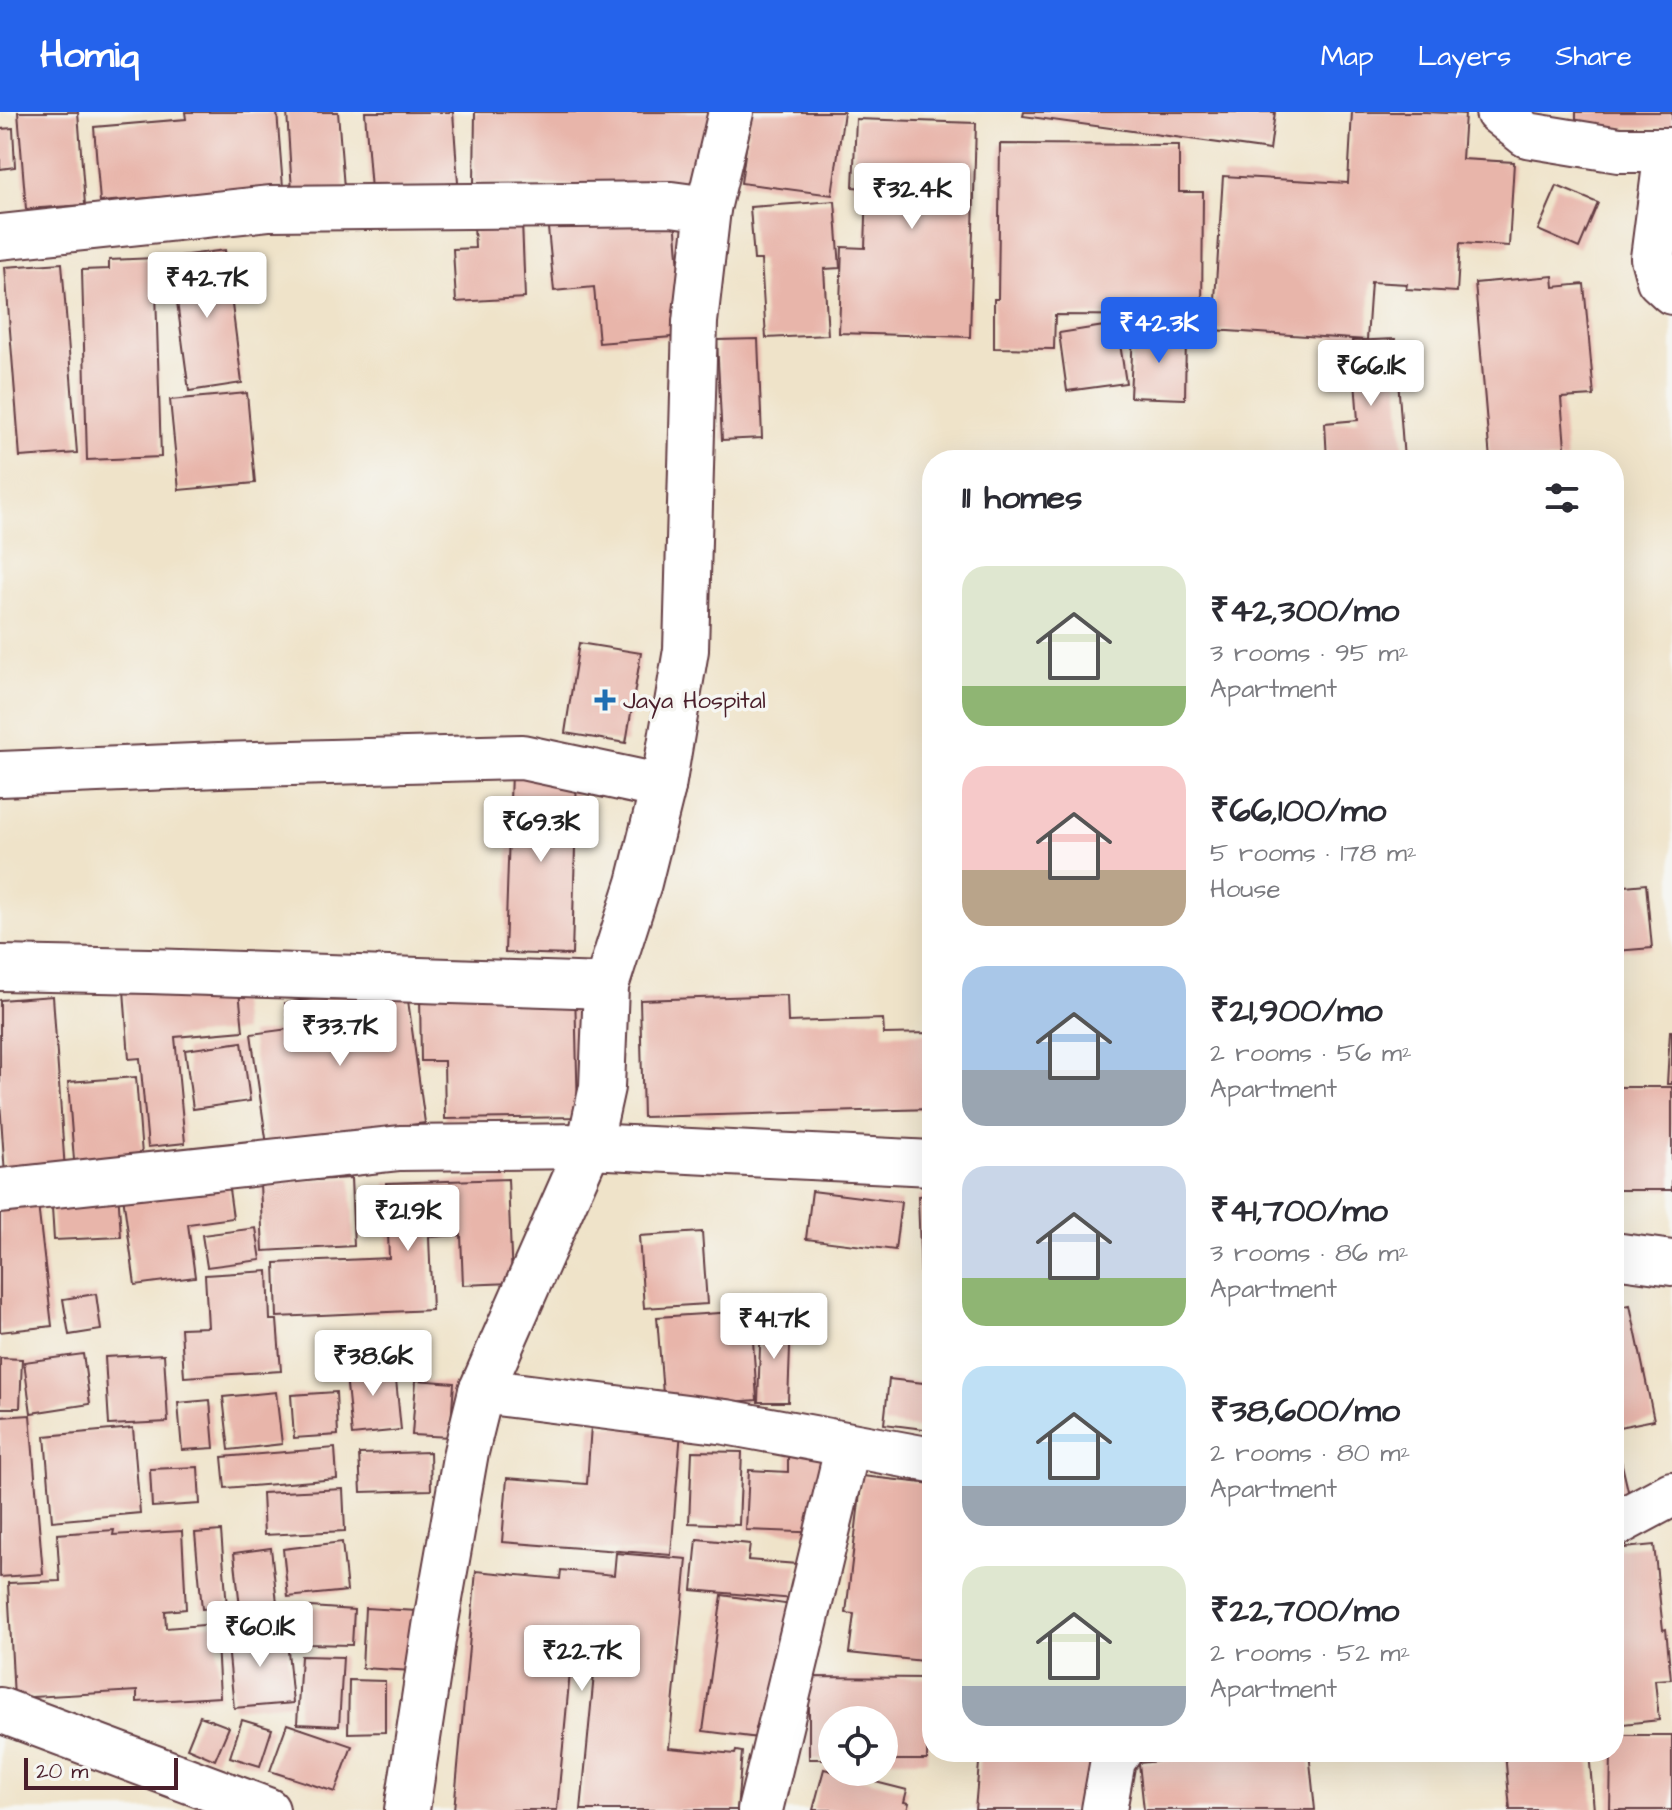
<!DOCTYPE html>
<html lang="en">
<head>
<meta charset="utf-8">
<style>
  body { margin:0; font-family:"Architects Daughter",sans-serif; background:#f7f7f7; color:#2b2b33; height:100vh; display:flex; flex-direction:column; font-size:30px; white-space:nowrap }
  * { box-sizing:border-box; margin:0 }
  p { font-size:26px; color:#7c7c81 }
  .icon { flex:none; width:44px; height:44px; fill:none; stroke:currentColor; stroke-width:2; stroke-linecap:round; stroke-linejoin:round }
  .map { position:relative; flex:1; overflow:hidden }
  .side { position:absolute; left:922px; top:338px; width:702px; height:1312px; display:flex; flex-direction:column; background:#fff; border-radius:32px; box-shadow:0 8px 32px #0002 }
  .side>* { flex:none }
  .buttons { position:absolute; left:818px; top:1594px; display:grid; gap:16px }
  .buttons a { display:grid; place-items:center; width:80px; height:80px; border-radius:50%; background:#fff; box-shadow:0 8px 32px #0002; font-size:40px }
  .scale { position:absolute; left:24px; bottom:20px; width:154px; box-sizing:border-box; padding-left:8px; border:4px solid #4a1f2b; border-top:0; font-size:22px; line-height:28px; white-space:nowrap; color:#4a1f2b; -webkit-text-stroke:6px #f6f6f2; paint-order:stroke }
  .price { position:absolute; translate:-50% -68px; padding:0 18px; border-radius:8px; background:#fff; color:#222; font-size:26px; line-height:52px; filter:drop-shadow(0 2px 4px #0008) }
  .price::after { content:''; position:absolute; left:50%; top:48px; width:24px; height:18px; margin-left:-12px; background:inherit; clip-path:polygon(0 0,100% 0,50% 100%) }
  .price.selected { background:#2563eb; color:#fff }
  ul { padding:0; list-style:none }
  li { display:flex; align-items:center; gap:24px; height:200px; padding:0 40px }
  li span { display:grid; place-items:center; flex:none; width:224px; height:160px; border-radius:24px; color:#555 }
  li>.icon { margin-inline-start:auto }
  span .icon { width:96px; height:96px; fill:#fffc; stroke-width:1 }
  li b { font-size:34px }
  h2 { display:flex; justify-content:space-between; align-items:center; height:96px; padding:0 40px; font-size:34px }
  header { display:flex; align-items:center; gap:48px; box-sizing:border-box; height:112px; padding:0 40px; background:#2563eb; color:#fff }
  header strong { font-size:38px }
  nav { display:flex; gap:44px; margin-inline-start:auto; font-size:28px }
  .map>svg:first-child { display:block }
  .building { fill:#e8b5aa }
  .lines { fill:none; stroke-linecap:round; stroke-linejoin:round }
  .minor-casing { stroke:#633c43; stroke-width:48 }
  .primary-casing { stroke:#633c43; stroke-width:48 }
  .minor { stroke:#fff; stroke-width:44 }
  .primary { stroke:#fff; stroke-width:44 }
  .poi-dot { fill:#1f6fb2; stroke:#f6f6f2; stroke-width:3 }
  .labels { text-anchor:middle; stroke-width:7; stroke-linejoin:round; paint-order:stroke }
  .poi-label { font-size:24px; fill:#4a1f2b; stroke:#f6f6f2; text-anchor:start }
</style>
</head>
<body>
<header>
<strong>Homiq</strong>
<nav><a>Map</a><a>Layers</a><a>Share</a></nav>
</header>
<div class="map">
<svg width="1672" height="1698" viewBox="0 0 1672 1698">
  <rect width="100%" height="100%" fill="#f6f6f2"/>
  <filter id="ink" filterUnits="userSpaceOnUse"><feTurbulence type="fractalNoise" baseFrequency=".0125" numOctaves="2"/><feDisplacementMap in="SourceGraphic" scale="16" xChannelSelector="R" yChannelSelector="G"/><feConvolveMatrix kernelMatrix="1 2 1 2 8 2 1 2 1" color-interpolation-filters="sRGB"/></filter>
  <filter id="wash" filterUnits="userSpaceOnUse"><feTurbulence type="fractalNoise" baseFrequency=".006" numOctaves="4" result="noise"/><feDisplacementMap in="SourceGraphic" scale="32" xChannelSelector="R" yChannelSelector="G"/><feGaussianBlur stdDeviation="1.8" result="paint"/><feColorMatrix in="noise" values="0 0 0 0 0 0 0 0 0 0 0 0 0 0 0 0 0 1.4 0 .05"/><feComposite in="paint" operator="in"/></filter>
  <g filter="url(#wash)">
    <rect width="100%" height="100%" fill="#efe3c9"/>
    <g id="blocks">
      <g class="building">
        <polygon points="18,0 78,0 85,93 26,97"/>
        <polygon points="185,0 277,0 283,75 100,90 94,15 186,7"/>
        <polygon points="287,0 338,0 344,76 292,79"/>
        <polygon points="365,0 453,0 458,71 371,78"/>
        <polygon points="475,0 711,0 709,77 474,71"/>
        <polygon points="751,0 844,0 832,83 741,71"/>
        <polygon points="1024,0 1275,0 1270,38 1023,4"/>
        <polygon points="1352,0 1426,0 1465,2 1462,47 1514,50 1509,134 1460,131 1457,180 1406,177 1407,172 1371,170 1367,228 1213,218 1223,64 1348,71"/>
        <polygon points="1576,0 1672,0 1672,15 1576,16"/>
        <polygon points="856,7 976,11 970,225 839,221 842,135 865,136 867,76 853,75"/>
        <polygon points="13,16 15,55 0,57 0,17"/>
        <polygon points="1000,32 1179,33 1179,80 1203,80 1202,204 1055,203 1054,237 994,236 994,187 998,187"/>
        <polygon points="1557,74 1598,91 1579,136 1538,118"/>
        <polygon points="835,89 840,156 824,157 828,223 766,226 761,148 754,148 750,95"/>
        <polygon points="675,105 684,224 599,231 594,175 554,179 548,116"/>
        <polygon points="522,109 525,186 456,190 453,137 475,136 474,112"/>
        <polygon points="225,138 242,271 189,279 171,145"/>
        <polygon points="155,146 161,345 87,348 82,158 109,157 109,148"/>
        <polygon points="62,151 77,341 20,345 5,155"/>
        <polygon points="1553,164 1554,175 1584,172 1594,284 1561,286 1566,348 1490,348 1475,171"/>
        <polygon points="1117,212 1126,271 1067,279 1059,221"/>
        <polygon points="1133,220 1186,221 1185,287 1130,285"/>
        <polygon points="758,227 762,326 722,328 717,228"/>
        <polygon points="1395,227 1404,348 1327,348 1325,311 1358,308 1352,229"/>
        <polygon points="247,281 255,371 179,378 170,288"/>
        <polygon points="579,531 641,541 626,631 565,621"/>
        <polygon points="511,660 577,662 572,843 505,841"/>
        <polygon points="1646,772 1652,836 1616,839 1614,775"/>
        <polygon points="238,868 243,919 175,925 185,1031 148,1035 140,946 129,947 124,878"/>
        <polygon points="406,874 425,1011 267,1033 251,922 289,917 285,891"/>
        <polygon points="575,876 578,1005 445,1007 444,949 421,949 420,882"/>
        <polygon points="787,883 788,910 883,907 884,922 932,921 932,997 643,1005 640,888"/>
        <polygon points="53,884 65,1059 5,1063 0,989 0,888"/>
        <polygon points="1670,919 1672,919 1672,972 1667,972"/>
        <polygon points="242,930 250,989 193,997 185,938"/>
        <polygon points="136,965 143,1056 75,1061 68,970"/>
        <rect x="1614" y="975" width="58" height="103"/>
        <polygon points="227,1063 233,1106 188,1112 195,1165 135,1173 122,1076"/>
        <polygon points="351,1066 354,1134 263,1139 260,1071"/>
        <polygon points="508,1067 512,1171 463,1173 461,1123 429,1125 432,1198 277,1205 275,1151 389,1146 386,1071"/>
        <polygon points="118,1076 121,1125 54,1128 51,1079"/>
        <polygon points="812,1079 901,1090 895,1138 806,1127"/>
        <polygon points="932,1083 932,1166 921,1167 918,1084"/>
        <polygon points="37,1084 52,1214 0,1220 0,1088"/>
        <polygon points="256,1116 261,1148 207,1155 202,1123"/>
        <polygon points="702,1120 707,1192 644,1196 639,1124"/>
        <polygon points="268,1159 270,1208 277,1208 281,1259 184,1265 181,1216 208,1215 205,1163"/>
        <polygon points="96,1182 101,1218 69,1223 63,1187"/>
        <polygon points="1630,1193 1654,1308 1614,1316 1614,1196"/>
        <polygon points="751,1199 757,1288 664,1295 657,1205"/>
        <polygon points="761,1208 791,1209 788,1290 758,1290"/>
        <polygon points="83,1242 90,1292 31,1301 24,1250"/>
        <polygon points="164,1242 168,1310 109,1313 105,1245"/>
        <polygon points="0,1246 22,1247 20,1296 0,1296"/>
        <polygon points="394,1248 401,1318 352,1323 345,1253"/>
        <polygon points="889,1267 932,1272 932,1318 884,1312"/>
        <polygon points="416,1268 454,1271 450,1325 412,1323"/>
        <polygon points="276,1280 282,1332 229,1338 223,1285"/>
        <polygon points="336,1280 338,1323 294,1326 291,1283"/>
        <polygon points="210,1288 214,1336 182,1338 178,1291"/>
        <polygon points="30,1303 43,1462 0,1465 0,1305"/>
        <polygon points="591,1313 681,1319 671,1443 502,1430 507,1366 587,1372"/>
        <polygon points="133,1316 140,1401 52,1409 45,1324"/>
        <polygon points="1614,1318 1629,1383 1614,1385"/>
        <polygon points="335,1336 337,1367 225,1376 222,1345"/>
        <polygon points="788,1337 828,1338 825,1421 746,1418 749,1358 788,1360"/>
        <polygon points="692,1339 742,1340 739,1413 689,1411"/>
        <polygon points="430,1340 431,1378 361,1380 359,1342"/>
        <polygon points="198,1355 200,1392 152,1395 150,1357"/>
        <polygon points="862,1364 932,1372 932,1550 849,1541 854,1502 846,1501"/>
        <polygon points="343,1377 345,1419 264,1423 262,1381"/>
        <polygon points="114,1418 113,1423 182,1419 186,1497 165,1499 166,1516 216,1512 220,1585 137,1590 137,1579 14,1586 8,1471 60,1469 57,1422"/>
        <polygon points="221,1419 227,1495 202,1497 195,1421"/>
        <polygon points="697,1427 750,1432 748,1448 797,1452 794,1487 692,1478"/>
        <polygon points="342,1430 347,1479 288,1485 283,1437"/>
        <polygon points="1654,1433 1663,1518 1666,1517 1671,1567 1655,1568 1659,1608 1614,1613 1614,1437"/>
        <polygon points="271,1436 278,1500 241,1504 234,1441"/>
        <polygon points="616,1441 687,1447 669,1636 735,1642 736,1639 742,1640 737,1698 581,1698 595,1552 571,1549 557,1698 454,1698 476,1459 560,1467 561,1458 614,1463"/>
        <polygon points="722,1483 799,1494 774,1628 703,1619"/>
        <polygon points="310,1495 354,1498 352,1533 308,1532"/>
        <polygon points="365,1496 417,1499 414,1559 362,1556"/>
        <polygon points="286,1518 293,1591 234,1596 227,1523"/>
        <polygon points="301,1544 343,1545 339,1614 297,1612"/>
        <polygon points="809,1565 928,1566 927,1648 884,1648 884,1608 832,1608 832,1647 809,1647"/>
        <polygon points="349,1568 385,1569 385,1620 348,1621"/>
        <polygon points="200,1604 229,1615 215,1648 187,1636"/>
        <polygon points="242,1608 272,1617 260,1654 230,1645"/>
        <polygon points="287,1612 352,1634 335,1680 270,1659"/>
        <polygon points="1614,1623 1672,1623 1672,1698 1610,1698 1611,1640 1614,1640"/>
        <polygon points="980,1640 1098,1640 1093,1698 975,1698"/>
        <polygon points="1252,1640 1309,1640 1315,1698 1144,1698 1139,1651"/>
        <polygon points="1505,1640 1589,1640 1594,1698 1510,1698"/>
        <polygon points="824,1657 907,1678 904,1690 909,1691 907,1698 813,1698"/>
      </g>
    </g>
  </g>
  <g filter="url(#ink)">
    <use href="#blocks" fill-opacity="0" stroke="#633c43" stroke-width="2"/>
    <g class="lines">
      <defs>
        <g id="minor">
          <polyline points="1498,0 1527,23 1619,38 1672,38"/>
          <polyline points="1667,38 1653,146 1659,168 1672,180"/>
          <polyline points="0,125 270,96 671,92 708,97"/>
          <polyline points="0,662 219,653 522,645 663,675"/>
          <polyline points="0,856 149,859 606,874"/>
          <polyline points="0,1079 400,1036 589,1034 932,1051"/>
          <polyline points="1614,1143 1672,1151"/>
          <polyline points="481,1279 726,1310 932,1348"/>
          <polyline points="1614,1413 1672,1382"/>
          <polyline points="407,1698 435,1515 466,1340 481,1279 589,1034 602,975 606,874 639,771 663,675 686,538 695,210 708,97 731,0"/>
          <polyline points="760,1698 848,1333"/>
          <polyline points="1104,1698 1113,1648 1119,1640"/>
        </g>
        <polyline id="primary" points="0,1598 267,1698"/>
      </defs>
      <use href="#minor" class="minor-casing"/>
      <use href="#primary" class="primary-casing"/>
      <use href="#minor" class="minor"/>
      <use href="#primary" class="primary"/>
    </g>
  </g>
  <path class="poi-dot" d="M601 576h8v8h8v8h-8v8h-8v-8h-8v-8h8z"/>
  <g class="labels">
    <g class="poi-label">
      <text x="623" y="596">Jaya Hospital</text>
    </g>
  </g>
</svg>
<div class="buttons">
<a><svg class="icon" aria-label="locate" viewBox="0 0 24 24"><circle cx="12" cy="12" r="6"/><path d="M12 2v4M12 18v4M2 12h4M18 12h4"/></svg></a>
</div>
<div class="scale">20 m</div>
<b class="price" style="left:912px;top:119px">₹32.4K</b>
<b class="price" style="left:207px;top:208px">₹42.7K</b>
<b class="price selected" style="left:1159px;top:253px">₹42.3K</b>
<b class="price" style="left:1371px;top:296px">₹66.1K</b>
<b class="price" style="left:541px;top:752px">₹69.3K</b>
<b class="price" style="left:340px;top:956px">₹33.7K</b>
<b class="price" style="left:408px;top:1141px">₹21.9K</b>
<b class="price" style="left:774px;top:1249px">₹41.7K</b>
<b class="price" style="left:373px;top:1286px">₹38.6K</b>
<b class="price" style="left:260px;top:1557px">₹60.1K</b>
<b class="price" style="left:582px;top:1581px">₹22.7K</b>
<section class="side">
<h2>11 homes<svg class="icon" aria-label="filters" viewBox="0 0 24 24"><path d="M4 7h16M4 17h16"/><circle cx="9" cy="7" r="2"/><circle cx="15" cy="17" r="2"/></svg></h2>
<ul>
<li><span style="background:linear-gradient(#dfe7d0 75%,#8fb573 0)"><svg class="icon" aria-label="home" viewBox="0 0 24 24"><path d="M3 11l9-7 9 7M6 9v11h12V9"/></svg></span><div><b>₹42,300/mo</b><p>3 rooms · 95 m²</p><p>Apartment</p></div></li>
<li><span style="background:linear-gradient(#f6c9c9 65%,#b9a48a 0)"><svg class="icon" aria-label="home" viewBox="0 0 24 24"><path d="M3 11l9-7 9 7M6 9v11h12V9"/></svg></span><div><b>₹66,100/mo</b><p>5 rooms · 178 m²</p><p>House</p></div></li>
<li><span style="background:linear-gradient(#a9c7e8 65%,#9aa5b1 0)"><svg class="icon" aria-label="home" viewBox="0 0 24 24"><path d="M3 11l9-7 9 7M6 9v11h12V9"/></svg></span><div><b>₹21,900/mo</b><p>2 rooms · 56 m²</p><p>Apartment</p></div></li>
<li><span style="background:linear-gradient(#c9d6e8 70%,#8fb573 0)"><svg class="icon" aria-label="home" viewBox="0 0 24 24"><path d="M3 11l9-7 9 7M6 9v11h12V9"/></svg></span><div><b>₹41,700/mo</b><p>3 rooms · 86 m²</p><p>Apartment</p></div></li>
<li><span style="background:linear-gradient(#bfe0f5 75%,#9aa5b1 0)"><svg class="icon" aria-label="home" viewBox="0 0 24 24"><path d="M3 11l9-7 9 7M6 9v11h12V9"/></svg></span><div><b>₹38,600/mo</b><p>2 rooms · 80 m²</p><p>Apartment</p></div></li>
<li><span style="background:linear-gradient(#dfe7d0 75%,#9aa5b1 0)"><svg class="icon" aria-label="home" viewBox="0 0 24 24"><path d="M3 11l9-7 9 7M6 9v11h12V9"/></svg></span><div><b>₹22,700/mo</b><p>2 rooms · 52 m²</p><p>Apartment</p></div></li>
</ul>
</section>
</div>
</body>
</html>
